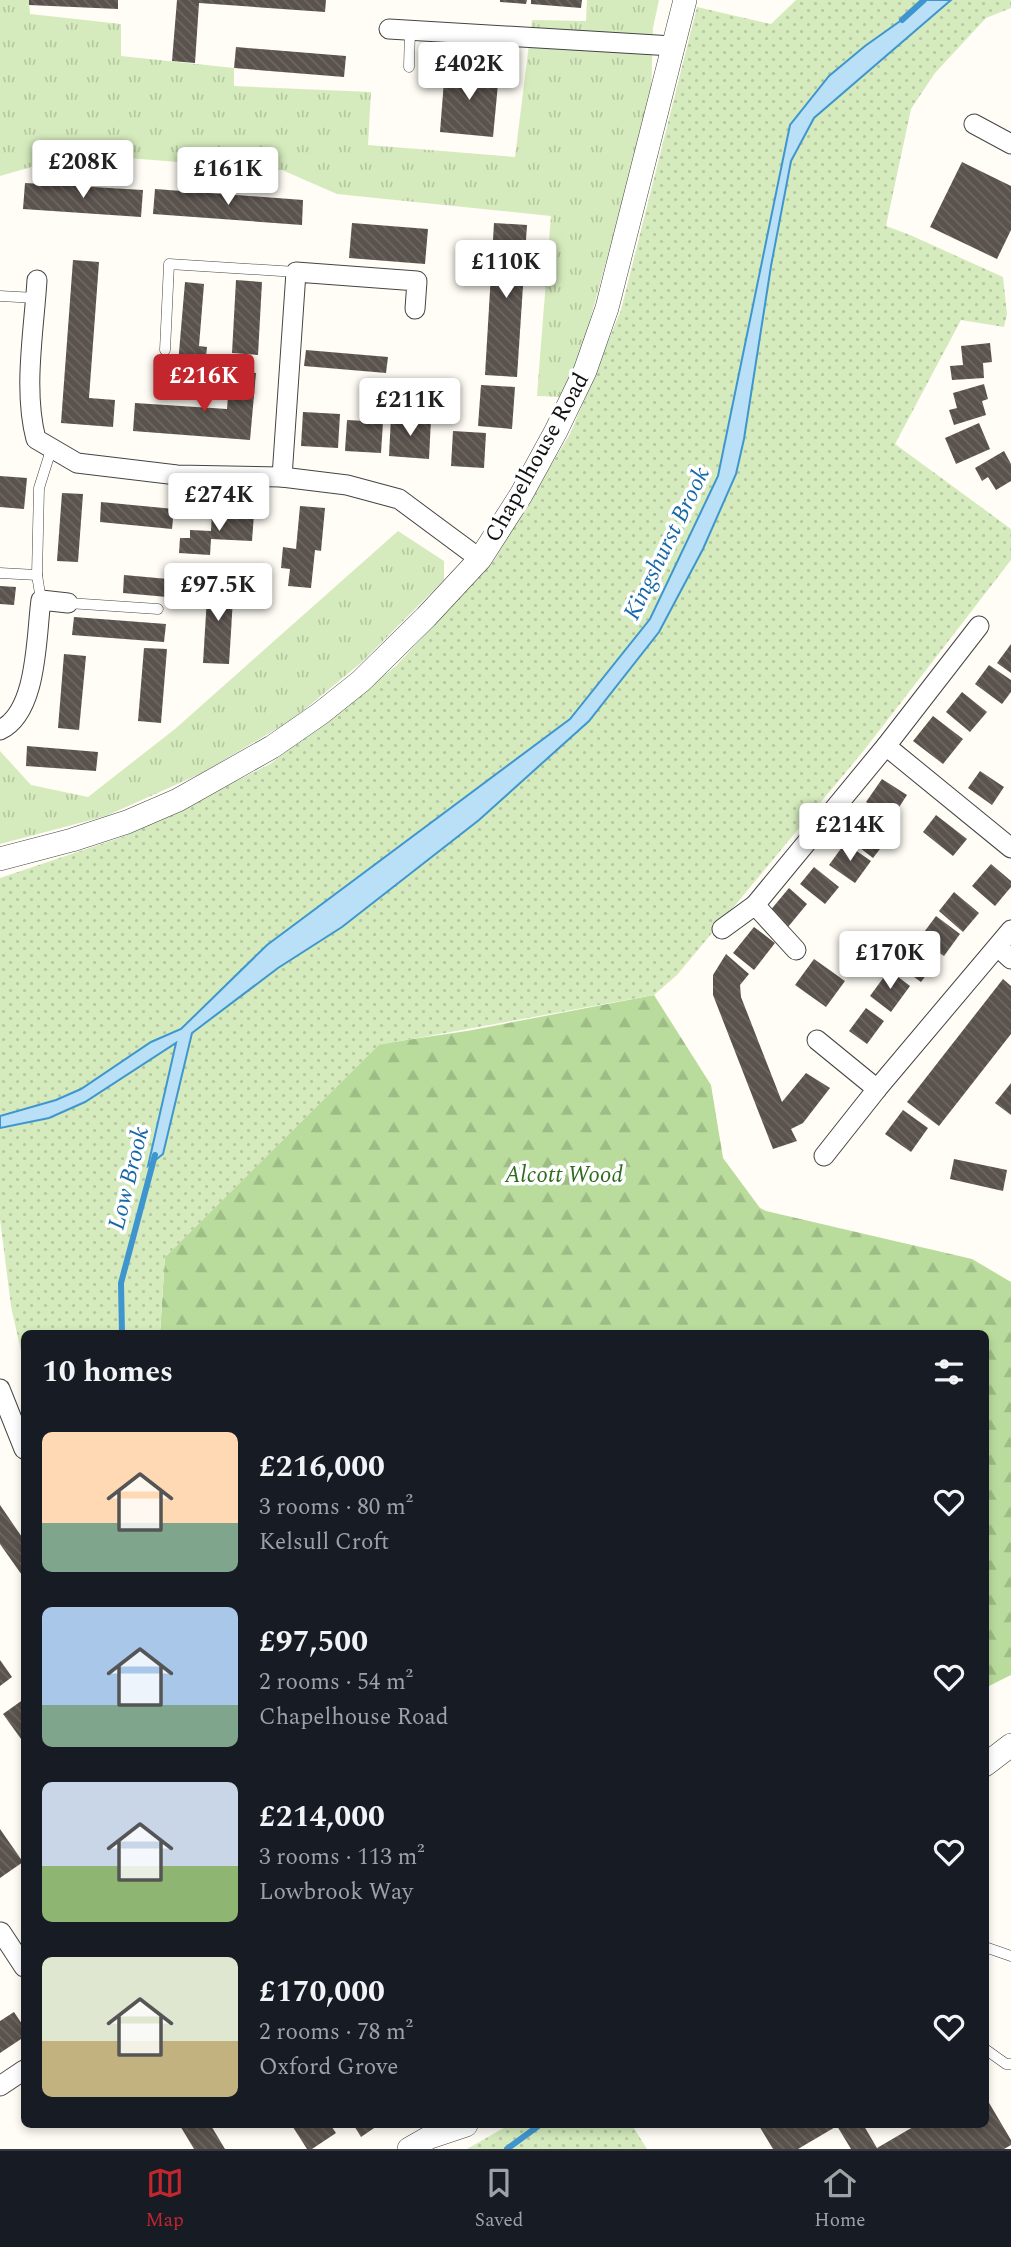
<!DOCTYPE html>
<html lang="en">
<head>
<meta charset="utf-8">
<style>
  body { margin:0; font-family:Spectral,serif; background:#20242c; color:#f1f3f6; height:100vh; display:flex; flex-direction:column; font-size:26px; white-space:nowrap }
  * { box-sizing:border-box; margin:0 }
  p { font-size:23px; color:#9ea1a6 }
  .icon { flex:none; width:38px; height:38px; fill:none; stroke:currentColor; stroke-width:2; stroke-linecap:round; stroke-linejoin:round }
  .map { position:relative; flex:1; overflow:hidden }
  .panel { position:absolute; left:21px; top:1330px; width:968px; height:798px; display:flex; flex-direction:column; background:#171b24; border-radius:10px; box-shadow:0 4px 10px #0003 }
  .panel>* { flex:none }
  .price { position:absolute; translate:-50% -60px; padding:0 16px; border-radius:7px; background:#fff; color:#222; font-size:23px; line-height:46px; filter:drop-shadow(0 2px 4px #0008) }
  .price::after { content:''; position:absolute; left:50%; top:42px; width:21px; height:16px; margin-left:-10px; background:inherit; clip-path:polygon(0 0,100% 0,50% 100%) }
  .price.active { background:#c4262e; color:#fff }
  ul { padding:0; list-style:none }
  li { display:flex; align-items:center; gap:21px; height:175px; padding:0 21px }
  li span { display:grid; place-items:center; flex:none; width:196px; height:140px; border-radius:10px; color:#555 }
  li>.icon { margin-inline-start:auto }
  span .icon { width:84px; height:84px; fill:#fffc; stroke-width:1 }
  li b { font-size:30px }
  h2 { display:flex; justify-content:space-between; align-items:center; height:84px; padding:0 21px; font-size:30px }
  .tab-bar { display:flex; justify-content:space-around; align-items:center; height:98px; border-top:2px solid #363941; background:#171b24; font-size:19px; color:#9ea1a6 }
  .tab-bar a { display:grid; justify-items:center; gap:4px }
  .tab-bar .active { color:#c4262e }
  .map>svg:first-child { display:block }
  .grass { fill:url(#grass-tufts) }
  .forest { fill:url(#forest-firs) }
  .park { fill:url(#park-dots) }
  .water { fill:#b9e0f7; stroke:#3f96cf; stroke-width:2 }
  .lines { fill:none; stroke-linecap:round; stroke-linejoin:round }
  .stream { stroke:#3f96cf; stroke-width:6 }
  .building { fill:url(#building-back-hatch) }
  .service-casing { stroke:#444; stroke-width:11 }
  .minor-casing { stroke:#444; stroke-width:21 }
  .tertiary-casing { stroke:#444; stroke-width:24 }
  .service { stroke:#fff; stroke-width:10 }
  .minor { stroke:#fff; stroke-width:19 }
  .tertiary { stroke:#fff; stroke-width:23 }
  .labels { text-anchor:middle; stroke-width:7; stroke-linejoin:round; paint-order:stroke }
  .street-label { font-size:23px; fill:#111; stroke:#fff }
  .park-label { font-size:23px; font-style:italic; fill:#2f6b1f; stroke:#fff }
  .water-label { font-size:24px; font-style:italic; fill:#1768a6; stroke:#fff }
</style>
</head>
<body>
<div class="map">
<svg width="1011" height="2149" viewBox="0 0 1011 2149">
  <defs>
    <pattern id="grass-tufts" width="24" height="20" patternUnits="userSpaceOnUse" patternTransform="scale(1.75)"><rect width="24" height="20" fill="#d5ebbd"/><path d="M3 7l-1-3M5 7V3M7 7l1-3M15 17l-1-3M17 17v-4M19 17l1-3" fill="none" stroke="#b6c8a1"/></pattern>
    <pattern id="forest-firs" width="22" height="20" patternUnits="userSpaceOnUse" patternTransform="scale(1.75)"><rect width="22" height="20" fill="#b9dc9c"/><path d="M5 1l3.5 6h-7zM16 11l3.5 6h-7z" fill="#9ebc85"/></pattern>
    <pattern id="park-dots" width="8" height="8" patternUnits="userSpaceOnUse" patternTransform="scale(1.75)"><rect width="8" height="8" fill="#d5ebbd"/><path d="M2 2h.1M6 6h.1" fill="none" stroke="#b6c8a1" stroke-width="1.8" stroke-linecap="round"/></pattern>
    <pattern id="building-back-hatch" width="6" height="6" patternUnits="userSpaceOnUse" patternTransform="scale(1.75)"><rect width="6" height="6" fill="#5a524d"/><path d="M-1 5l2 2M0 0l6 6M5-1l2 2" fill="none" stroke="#6d6662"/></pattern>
  </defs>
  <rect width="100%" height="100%" fill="#fffdf5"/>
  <g class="grass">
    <polygon points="0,0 29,0 30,14 121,24 121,56 234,68 234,86 371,92 368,145 515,157 532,20 586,21 587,0 659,0 653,28 651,98 589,324 564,397 537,396 551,216 337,194 282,170 76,154 0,176"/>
    <polygon points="398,531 444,561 444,580 362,662 293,719 202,773 106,816 0,844 0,751 31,785 88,797 175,729"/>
  </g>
  <polygon class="forest" points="654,995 711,1085 723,1158 760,1208 766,1211 972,1259 1011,1282 1011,1675 985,1688 985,1334 160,1334 165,1257 379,1044 467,1031"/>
  <g class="park">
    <polygon points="796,0 1011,0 1011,8 986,18 935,73 911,109 886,226 910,235 1003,277 1007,314 1004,327 961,320 895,444 1011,529 1011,560 865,749 677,975 654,995 379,1045 165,1257 160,1333 24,1334 24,1365 11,1306 0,1219 0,878 125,836 270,764 396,666 494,560 571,432 621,310 697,7 771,24"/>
    <polygon points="509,2125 632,2125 647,2149 467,2149"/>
  </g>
  <polygon class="water" points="924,0 951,0 814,118 791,161 771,266 744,439 736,474 703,549 659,632 589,721 479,820 342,927 278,968 192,1033 163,1154 148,1166 176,1043 85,1102 49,1118 0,1128 0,1116 56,1100 81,1089 151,1042 181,1029 267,945 570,719 650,619 718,476 790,125 829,76 865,46 903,19"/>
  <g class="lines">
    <g class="stream">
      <polyline points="902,20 924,0"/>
      <polyline points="122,1334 121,1283 155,1155"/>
      <polyline points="507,2149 541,2124"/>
    </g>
  </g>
  <g class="building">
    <polygon points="29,0 118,0 118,9 29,5"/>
    <polygon points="177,0 326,0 325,12 199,3 195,63 172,61"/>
    <polygon points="500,0 527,0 526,4 500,2"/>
    <polygon points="531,0 582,0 581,8 531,4"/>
    <polygon points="236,47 346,56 344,77 234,68"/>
    <polygon points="445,68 499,73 493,137 440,132"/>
    <polygon points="962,162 1011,186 1011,230 997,259 930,227"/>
    <polygon points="25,183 143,190 141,217 23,209"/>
    <polygon points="155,189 303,200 302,225 153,214"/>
    <polygon points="352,223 428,229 425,264 349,258"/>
    <polygon points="494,223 527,225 517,377 485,375"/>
    <polygon points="73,260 99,262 89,398 115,400 113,427 61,423"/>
    <polygon points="236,280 262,282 258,355 232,353"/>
    <polygon points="185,282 204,284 199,346 207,347 205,366 178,364"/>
    <polygon points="990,343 992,362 983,363 984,378 952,380 950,366 963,365 961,346"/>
    <polygon points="306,350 388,357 386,373 304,366"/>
    <polygon points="230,371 256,373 250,440 133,431 135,403 227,409"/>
    <polygon points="984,384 988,399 982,401 986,415 954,425 949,410 957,408 953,393"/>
    <polygon points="481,385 515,387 512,429 478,426"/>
    <polygon points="303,412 340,414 338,448 301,446"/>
    <polygon points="391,417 431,419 429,459 389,456"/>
    <polygon points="347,420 383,422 381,453 345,451"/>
    <polygon points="979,423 990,449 956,464 945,438"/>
    <polygon points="453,431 486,433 484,468 451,466"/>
    <polygon points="1004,451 1011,464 1011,481 996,490 988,477 982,481 975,468"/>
    <polygon points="0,476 27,478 24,509 0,507"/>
    <polygon points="62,493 83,494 78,562 57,561"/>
    <polygon points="101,502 174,509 172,529 100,522"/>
    <polygon points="300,506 325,508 321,551 315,550 311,588 288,586 290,569 281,568 283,547 296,549"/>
    <polygon points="212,512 254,514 252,541 211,539 210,555 179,553 180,538 190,538 190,530 211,531"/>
    <polygon points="124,575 168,579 167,597 123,593"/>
    <polygon points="208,581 234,583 229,664 203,663"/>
    <polygon points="0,586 16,587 14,605 0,604"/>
    <polygon points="74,617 166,624 164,642 72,635"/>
    <polygon points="1011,644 1011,673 997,663"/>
    <polygon points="144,648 167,649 161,723 138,721"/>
    <polygon points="64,654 86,656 79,730 58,728"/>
    <polygon points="989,665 1011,680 1011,692 1002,704 975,684"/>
    <polygon points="962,692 987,712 970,732 946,712"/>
    <polygon points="933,716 963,739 943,764 913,741"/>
    <polygon points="27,746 98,752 96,771 26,766"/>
    <polygon points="980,771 1004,787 992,805 968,788"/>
    <polygon points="882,779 907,795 892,818 866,802"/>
    <polygon points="936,815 967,839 953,856 923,832"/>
    <polygon points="868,819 890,836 873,858 851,841"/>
    <polygon points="845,843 871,861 855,883 829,865"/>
    <polygon points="991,864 1011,881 1011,887 995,906 972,886"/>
    <polygon points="814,867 839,887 825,904 800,884"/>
    <polygon points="789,888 807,904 788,927 769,912"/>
    <polygon points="954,892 979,913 963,932 939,911"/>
    <polygon points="936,916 960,934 944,956 919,939"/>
    <polygon points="754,927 775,943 754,970 733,953"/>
    <polygon points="913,944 936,962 921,982 897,965"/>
    <polygon points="726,954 749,974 740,985 741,997 782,1102 806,1073 830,1088 803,1123 791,1129 797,1141 773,1149 713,995 713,975"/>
    <polygon points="814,959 845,981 826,1007 795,985"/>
    <polygon points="889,970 910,986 891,1012 870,996"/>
    <polygon points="1003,979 1011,986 1011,1034 939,1126 907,1102"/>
    <polygon points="866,1008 884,1021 867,1044 849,1031"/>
    <polygon points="1011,1083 1011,1115 995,1103"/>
    <polygon points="903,1110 928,1128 911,1152 885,1134"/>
    <polygon points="954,1159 1007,1170 1003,1191 950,1179"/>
    <polygon points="0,1505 24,1540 24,1578 0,1544"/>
    <polygon points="0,1660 12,1677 0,1686"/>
    <polygon points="24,1699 24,1743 3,1714"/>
    <polygon points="0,1829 23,1862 0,1878"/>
    <polygon points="14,2012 24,2027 24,2037 0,2053 0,2021"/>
    <polygon points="985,2096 1011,2140 1011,2145 1004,2149 851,2149 837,2126 798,2149 773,2149 758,2124 867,2124 864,2126 877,2148 913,2127 911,2124 985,2124"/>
    <polygon points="179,2124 210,2124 225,2149 194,2149"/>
    <polygon points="291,2124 330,2124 336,2133 312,2149 307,2149"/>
    <polygon points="353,2124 380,2124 361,2137"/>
  </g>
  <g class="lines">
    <defs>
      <g id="service">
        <polyline points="409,67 410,30"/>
        <polyline points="0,296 36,298"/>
        <polyline points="165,350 169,264 296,272"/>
        <polyline points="0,573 37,575"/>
        <polyline points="41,600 37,575 39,488 51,450"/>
        <polyline points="68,603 158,609"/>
        <polyline points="985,1947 1011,1956"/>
        <polyline points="985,2049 1006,2064 1011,2064"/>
      </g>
      <g id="minor">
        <polyline points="389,29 673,46"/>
        <polyline points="974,124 1011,144"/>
        <path d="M37,280C34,330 23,390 36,439L77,463L177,475L282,477L347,485L399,499L480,559"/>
        <polyline points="282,477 296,272 417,281 415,309"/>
        <path d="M0,730C38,712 36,636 41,600L68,603"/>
        <polyline points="886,746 1011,848"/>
        <polyline points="755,905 796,950"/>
        <polyline points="722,929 755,905 886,746 979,626"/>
        <polyline points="998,947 1011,959"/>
        <polyline points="817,1040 877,1089"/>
        <polyline points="824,1156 877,1089 1011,930"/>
        <polyline points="0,1389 24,1449"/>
        <polyline points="1,1932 24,1967"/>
        <polyline points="0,2086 24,2070"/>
      </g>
      <g id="tertiary">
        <polyline points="0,859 72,840 127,822 178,800 272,747 321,713 361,681 426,617 480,559 521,495 556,431 585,371 607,308 685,0"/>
        <polyline points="985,1765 1011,1745"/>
        <polyline points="409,2149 430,2137 466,2125"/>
      </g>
    </defs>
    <use href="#service" class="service-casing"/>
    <use href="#minor" class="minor-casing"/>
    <use href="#tertiary" class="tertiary-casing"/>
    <use href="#service" class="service"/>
    <use href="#minor" class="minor"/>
    <use href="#tertiary" class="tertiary"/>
  </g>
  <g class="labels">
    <g class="street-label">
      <text transform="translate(536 457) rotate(-61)" y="8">Chapelhouse Road</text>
    </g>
    <g class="park-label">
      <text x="564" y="1182">Alcott Wood</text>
    </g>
    <g class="water-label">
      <text transform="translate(666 543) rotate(-64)" y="8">Kingshurst Brook</text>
      <text transform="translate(128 1178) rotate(-76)" y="8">Low Brook</text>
    </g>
  </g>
</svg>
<b class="price" style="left:469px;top:102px">£402K</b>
<b class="price" style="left:83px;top:200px">£208K</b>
<b class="price" style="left:228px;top:207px">£161K</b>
<b class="price" style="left:506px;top:300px">£110K</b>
<b class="price active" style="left:204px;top:414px">£216K</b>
<b class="price" style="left:410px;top:438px">£211K</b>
<b class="price" style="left:219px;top:533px">£274K</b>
<b class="price" style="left:218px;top:623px">£97.5K</b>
<b class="price" style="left:850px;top:863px">£214K</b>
<b class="price" style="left:890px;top:991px">£170K</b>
<section class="panel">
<h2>10 homes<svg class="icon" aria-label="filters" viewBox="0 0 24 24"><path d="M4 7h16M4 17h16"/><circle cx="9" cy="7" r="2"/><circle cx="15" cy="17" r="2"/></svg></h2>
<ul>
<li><span style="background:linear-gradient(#ffd9b3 65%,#7fa58c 0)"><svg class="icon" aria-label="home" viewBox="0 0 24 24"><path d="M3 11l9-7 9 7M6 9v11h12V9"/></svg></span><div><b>£216,000</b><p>3 rooms · 80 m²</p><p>Kelsull Croft</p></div><svg class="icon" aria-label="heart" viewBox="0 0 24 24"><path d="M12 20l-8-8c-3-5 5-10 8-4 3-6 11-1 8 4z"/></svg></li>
<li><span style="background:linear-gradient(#a9c7e8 70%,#7fa58c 0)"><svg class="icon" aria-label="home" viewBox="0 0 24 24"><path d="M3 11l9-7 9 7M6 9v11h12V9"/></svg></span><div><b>£97,500</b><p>2 rooms · 54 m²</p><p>Chapelhouse Road</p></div><svg class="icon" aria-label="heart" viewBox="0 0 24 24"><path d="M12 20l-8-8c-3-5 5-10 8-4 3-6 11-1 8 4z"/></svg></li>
<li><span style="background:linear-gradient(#c9d6e8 60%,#8fb573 0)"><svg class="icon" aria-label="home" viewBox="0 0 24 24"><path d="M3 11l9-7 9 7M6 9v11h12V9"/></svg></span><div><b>£214,000</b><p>3 rooms · 113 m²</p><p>Lowbrook Way</p></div><svg class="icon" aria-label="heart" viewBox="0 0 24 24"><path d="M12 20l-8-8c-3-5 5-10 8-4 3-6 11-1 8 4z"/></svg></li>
<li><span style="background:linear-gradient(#dfe7d0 60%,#c2b280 0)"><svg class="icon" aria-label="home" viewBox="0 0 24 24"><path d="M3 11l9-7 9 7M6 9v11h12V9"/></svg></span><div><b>£170,000</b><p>2 rooms · 78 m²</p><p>Oxford Grove</p></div><svg class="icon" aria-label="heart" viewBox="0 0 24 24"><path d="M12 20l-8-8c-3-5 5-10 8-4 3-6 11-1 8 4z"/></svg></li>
</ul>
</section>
</div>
<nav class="tab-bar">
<a class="active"><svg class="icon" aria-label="map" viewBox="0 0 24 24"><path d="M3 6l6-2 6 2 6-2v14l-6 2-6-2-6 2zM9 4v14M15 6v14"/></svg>Map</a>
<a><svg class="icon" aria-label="saved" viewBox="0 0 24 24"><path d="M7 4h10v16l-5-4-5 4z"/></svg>Saved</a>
<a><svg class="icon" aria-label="home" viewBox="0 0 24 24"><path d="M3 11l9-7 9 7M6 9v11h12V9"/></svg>Home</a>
</nav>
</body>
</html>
